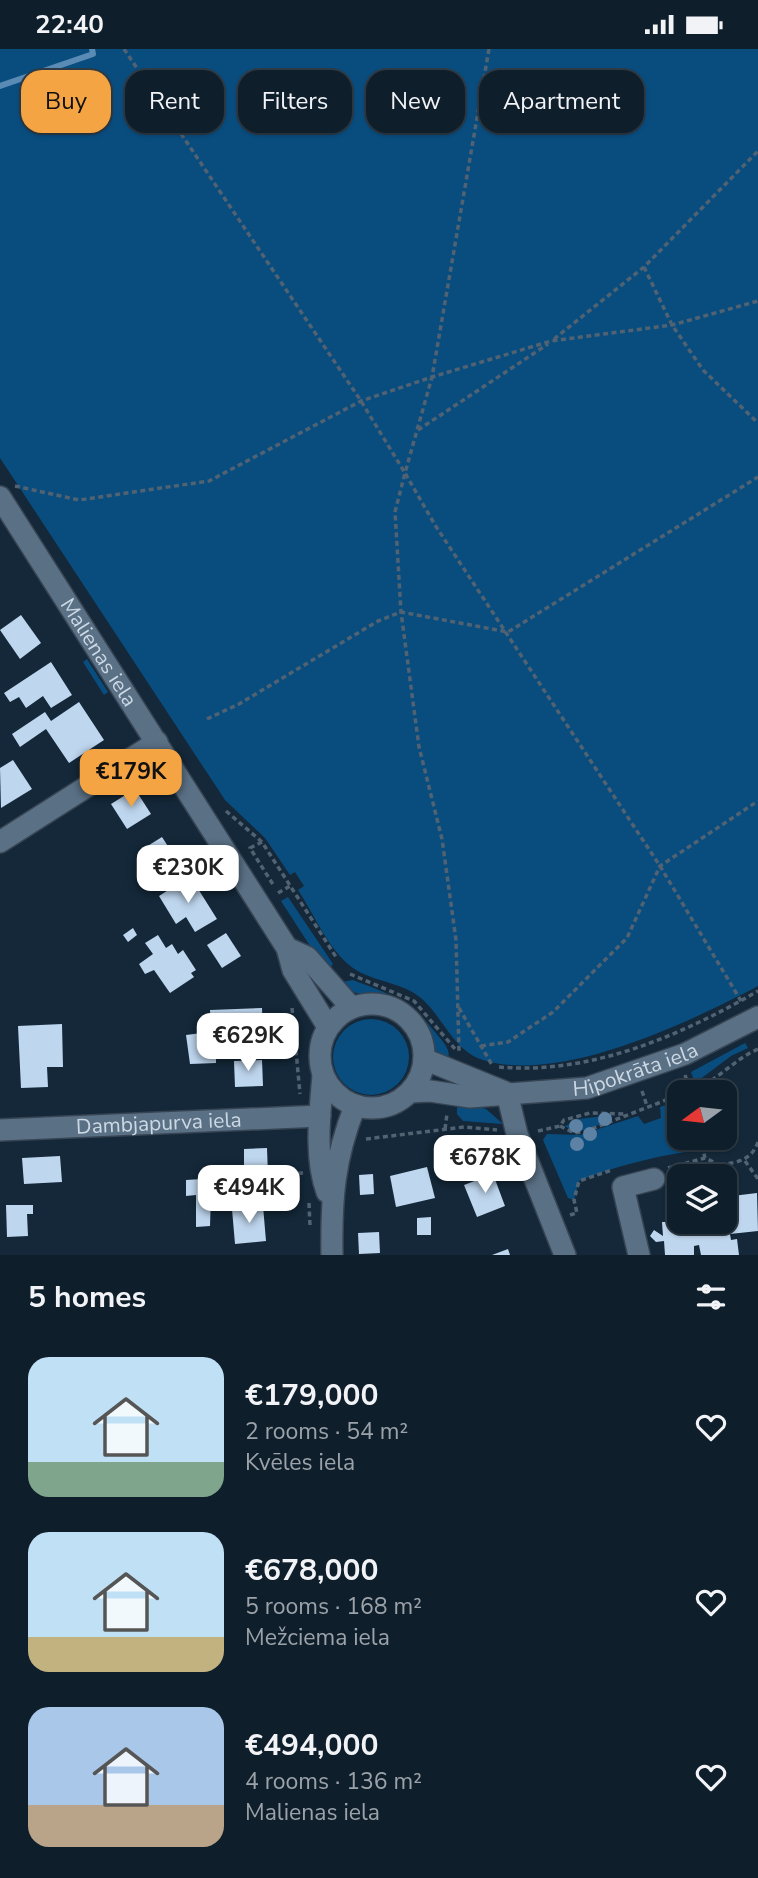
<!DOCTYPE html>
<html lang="en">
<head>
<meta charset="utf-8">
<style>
  body { margin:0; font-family:"Nunito Sans",sans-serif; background:#182733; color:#f1f3f6; height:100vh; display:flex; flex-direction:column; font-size:26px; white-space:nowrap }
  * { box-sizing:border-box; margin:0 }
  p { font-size:23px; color:#9ba2a9 }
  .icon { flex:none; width:38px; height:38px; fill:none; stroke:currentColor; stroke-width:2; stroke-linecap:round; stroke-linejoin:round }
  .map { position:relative; height:1206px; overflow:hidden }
  .details { display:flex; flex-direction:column; background:#0f1e2b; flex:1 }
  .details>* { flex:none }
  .banner { position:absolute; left:21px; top:21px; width:718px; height:63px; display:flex; gap:14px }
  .needle { width:46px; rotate:255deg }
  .controls { position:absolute; left:667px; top:1031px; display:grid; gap:14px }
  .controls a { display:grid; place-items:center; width:70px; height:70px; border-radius:14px; background:#0f1e2b; box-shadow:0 2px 5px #0004,0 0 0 2px #2f3c47; font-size:35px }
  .price { position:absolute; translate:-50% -60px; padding:0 16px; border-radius:14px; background:#fff; color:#222; font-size:23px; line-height:46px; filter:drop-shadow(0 2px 4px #0008) }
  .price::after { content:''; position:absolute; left:50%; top:42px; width:21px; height:16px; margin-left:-10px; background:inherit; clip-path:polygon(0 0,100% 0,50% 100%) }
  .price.active { background:#f4a443; color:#111 }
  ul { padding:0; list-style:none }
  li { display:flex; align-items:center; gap:21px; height:175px; padding:0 28px }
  li span { display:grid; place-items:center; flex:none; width:196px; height:140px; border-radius:21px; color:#555 }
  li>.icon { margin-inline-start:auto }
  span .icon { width:84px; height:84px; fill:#fffc; stroke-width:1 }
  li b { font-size:30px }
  h2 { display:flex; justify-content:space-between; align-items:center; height:84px; padding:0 28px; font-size:30px }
  .pill { padding:0 24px; border-radius:21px; background:#0f1e2b; box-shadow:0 2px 5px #0004,0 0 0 2px #2f3c47; font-size:24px; line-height:63px }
  .pill.active { background:#f4a443; color:#111 }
  .status { display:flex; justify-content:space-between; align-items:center; height:49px; padding:0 35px; background:#0f1e2b; direction:ltr }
  .status svg { height:19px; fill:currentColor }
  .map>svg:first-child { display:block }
  .green { fill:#094d7f }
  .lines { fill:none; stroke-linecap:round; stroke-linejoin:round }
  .stream { stroke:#5a8bb4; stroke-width:6 }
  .building { fill:#bed6ee }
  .minor-casing { stroke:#364453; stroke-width:24 }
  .path { stroke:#516272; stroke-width:3.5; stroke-dasharray:5 3.5; stroke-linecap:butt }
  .minor { stroke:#5a7085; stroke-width:21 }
  .tree { fill:#5e82a3 }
  .labels { text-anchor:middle; stroke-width:7; stroke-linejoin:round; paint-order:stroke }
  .street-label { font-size:21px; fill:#ccd8e4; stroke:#081018 }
</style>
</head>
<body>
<div class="status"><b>22:40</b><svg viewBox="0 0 49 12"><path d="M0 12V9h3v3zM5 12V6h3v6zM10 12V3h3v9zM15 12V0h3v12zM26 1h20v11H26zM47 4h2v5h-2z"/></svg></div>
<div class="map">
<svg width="758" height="1206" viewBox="0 0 758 1206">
  <rect width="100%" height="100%" fill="#142839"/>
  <g class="green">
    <path d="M0,0H758V937C690,973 557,1037 480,1010C453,1000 442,967 421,949C402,933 373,933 353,919C329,902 314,865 298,841L304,837L295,823L290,826L265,789L225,751L0,409Z"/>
    <polygon points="87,610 108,643 104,646 83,613"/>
    <polygon points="288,848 333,915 327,923 281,852"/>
    <path d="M353,931C390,945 409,951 435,983C442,992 450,998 449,1011H442C430,998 429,980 417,967C397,945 370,951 345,940L342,933Z"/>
    <circle cx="371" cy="1008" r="38"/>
    <polygon points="745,994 748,999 731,1007 695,1034 691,1023"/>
    <path d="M679,1052V1088L693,1089L691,1102C653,1108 615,1117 579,1132L574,1151L568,1149L543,1091L547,1085L580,1086L638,1067L644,1075L661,1069L660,1058Z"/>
    <polygon points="457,1053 486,1060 503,1075 463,1072 457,1065"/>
    <path d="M611,1066L612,1071C597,1076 577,1088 565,1077L579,1070Z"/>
  </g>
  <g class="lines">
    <polyline class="stream" points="0,37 93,5 92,0"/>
  </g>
  <g class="building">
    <polygon points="21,566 41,594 20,610 0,581"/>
    <polygon points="51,613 72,646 51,659 43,647 26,659 19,648 10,653 4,644"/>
    <polygon points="79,653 104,691 69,714 46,680 20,698 12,685 45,663 51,672"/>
    <polygon points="13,711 32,740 1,759 0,719"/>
    <polygon points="135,740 151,765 127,780 111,755"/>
    <polygon points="162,788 178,813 154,828 138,803"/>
    <polygon points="190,827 217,870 195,883 186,868 176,875 159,847"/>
    <polygon points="133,879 137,886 128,893 123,886"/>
    <polygon points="226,884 241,907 222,919 207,896"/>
    <polygon points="158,886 166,899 172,895 178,905 183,901 196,921 191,924 194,928 170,944 154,921 145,925 139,915 153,905 145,894"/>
    <polygon points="262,959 263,988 230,989 231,999 216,1000 216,1014 190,1015 186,986 217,982 216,977 211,978 210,961"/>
    <polygon points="62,975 63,1018 47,1018 48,1038 21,1039 18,977"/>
    <polygon points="262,1011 263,1037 235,1038 234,1012"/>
    <polygon points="267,1099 268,1126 241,1125 240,1118 244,1117 244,1100"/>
    <polygon points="60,1107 62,1133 24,1135 22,1109"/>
    <polygon points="427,1118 435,1149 396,1158 390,1127"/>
    <polygon points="373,1125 374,1145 360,1146 359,1126"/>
    <polygon points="493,1125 505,1157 477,1168 464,1136"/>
    <polygon points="218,1129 219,1145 211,1146 210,1177 196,1178 196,1146 186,1147 186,1131"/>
    <polygon points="675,1136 679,1136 679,1157 677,1158"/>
    <polygon points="757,1144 758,1182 730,1185 731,1191 737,1190 739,1206 701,1206 699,1196 694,1197 694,1206 665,1206 664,1192 656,1193 650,1187 654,1181 663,1187 662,1173 724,1172 724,1148"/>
    <polygon points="6,1156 33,1156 33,1165 27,1165 28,1187 7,1188"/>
    <polygon points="263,1157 266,1192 235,1195 232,1160"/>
    <polygon points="431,1168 431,1186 417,1186 417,1169"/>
    <polygon points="379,1183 380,1204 359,1205 358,1184"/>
    <polygon points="508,1200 510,1206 492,1206"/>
  </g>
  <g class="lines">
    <defs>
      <g id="minor">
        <path id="s1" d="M0,448L287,899L293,921L328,978"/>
        <polyline points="0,793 157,693"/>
        <polyline points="287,899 307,908 351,958"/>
        <circle cx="372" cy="1007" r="52"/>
        <polyline points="424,1010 505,1043"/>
        <path d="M323,1026C320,1063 314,1108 327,1143"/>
        <path id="s2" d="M410,1043L430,1042L470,1048L587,1039L685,1005L758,968"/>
        <polyline points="507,1044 517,1085 565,1206"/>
        <path id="s3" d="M0,1081L320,1067"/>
        <path d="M332,1206C331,1150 334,1110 355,1057"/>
        <polyline points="639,1206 623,1138 654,1130"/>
      </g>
    </defs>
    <use href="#minor" class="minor-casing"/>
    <g class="path">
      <polyline points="124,0 361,352 405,424 395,463 401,563 419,698 442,790 456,891 459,1002"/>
      <polyline points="489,0 432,328 405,424 435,476 660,817 741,952"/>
      <polyline points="644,218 672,276 703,321 758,374"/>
      <polyline points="554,290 644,218 758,102"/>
      <polyline points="418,381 548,295"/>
      <polyline points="15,437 79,451 209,432 361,352 432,328 551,292 672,276 758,252"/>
      <polyline points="207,670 239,655 378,572 401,563 508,583 758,428"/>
      <polyline points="226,762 262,793 336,908"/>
      <polyline points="262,793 250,799 274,837"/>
      <polyline points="278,844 290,837"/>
      <polyline points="350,925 414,952 455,1000"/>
      <polyline points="292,959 300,1045"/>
      <polyline points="459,959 492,1016"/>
      <polyline points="481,997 508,993 553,963 627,889 660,817 758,752"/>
      <path d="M499,1018C590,1026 680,987 758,942"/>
      <polyline points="685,1026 691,1043"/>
      <polyline points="642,1042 647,1057"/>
      <path d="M689,1043C715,1034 733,1011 758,1000"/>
      <polyline points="560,1077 574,1084 584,1083 679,1046"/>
      <polyline points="445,1080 447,1065"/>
      <polyline points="538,1082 560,1077 564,1071 590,1064 625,1065"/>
      <polyline points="700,1088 705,1109 720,1116 727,1127"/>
      <polyline points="366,1090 464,1078 497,1081"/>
      <polyline points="745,1112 758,1130"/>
      <path d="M720,1116C738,1113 751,1112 758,1093"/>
      <polyline points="668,1119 705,1109"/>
      <polyline points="281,1125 303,1124"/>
      <polyline points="309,1154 310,1177"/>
      <polyline points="570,1166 577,1164 574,1151 579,1132 612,1121"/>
    </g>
    <use href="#minor" class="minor"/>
  </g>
  <g class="tree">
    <circle cx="605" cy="1070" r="7"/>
    <circle cx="576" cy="1077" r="7"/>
    <circle cx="590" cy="1085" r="7"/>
    <circle cx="577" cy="1095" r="7"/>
  </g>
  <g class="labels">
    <g class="street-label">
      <text dy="7" stroke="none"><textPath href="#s1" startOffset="184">Malienas iela</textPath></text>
      <text dy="7" stroke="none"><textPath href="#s2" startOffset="229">Hipokrāta iela</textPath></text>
      <text dy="7" stroke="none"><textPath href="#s3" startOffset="159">Dambjapurva iela</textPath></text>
    </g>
  </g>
</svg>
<div class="controls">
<a><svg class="needle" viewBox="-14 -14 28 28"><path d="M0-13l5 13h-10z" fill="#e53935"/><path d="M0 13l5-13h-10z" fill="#9ba2a9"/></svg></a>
<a><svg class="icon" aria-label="layers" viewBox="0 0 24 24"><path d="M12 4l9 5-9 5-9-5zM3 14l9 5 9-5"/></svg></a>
</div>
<b class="price active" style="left:131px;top:760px">€179K</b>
<b class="price" style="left:188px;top:856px">€230K</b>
<b class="price" style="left:248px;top:1024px">€629K</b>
<b class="price" style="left:485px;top:1146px">€678K</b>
<b class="price" style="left:249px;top:1176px">€494K</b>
<div class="banner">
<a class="pill active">Buy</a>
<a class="pill">Rent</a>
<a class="pill">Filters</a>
<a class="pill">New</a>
<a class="pill">Apartment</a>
</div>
</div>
<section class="details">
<h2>5 homes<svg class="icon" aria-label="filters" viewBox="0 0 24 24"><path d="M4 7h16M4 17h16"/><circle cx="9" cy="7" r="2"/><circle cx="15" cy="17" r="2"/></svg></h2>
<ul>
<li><span style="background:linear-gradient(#bfe0f5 75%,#7fa58c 0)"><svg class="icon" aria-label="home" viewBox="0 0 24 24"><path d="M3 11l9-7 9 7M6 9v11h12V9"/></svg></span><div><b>€179,000</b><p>2 rooms · 54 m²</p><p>Kvēles iela</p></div><svg class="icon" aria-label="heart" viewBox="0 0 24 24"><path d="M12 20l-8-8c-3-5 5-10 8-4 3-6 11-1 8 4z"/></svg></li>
<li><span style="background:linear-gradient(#bfe0f5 75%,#c2b280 0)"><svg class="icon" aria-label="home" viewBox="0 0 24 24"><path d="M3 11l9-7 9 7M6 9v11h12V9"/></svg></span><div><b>€678,000</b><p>5 rooms · 168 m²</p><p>Mežciema iela</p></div><svg class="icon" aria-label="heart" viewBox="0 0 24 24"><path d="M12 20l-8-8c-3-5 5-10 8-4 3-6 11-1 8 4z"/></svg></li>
<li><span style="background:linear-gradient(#a9c7e8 70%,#b9a48a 0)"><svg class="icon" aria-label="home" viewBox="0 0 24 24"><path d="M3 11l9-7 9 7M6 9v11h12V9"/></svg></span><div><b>€494,000</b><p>4 rooms · 136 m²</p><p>Malienas iela</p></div><svg class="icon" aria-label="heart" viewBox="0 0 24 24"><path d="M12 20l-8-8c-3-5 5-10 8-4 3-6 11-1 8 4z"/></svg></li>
</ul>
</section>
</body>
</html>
